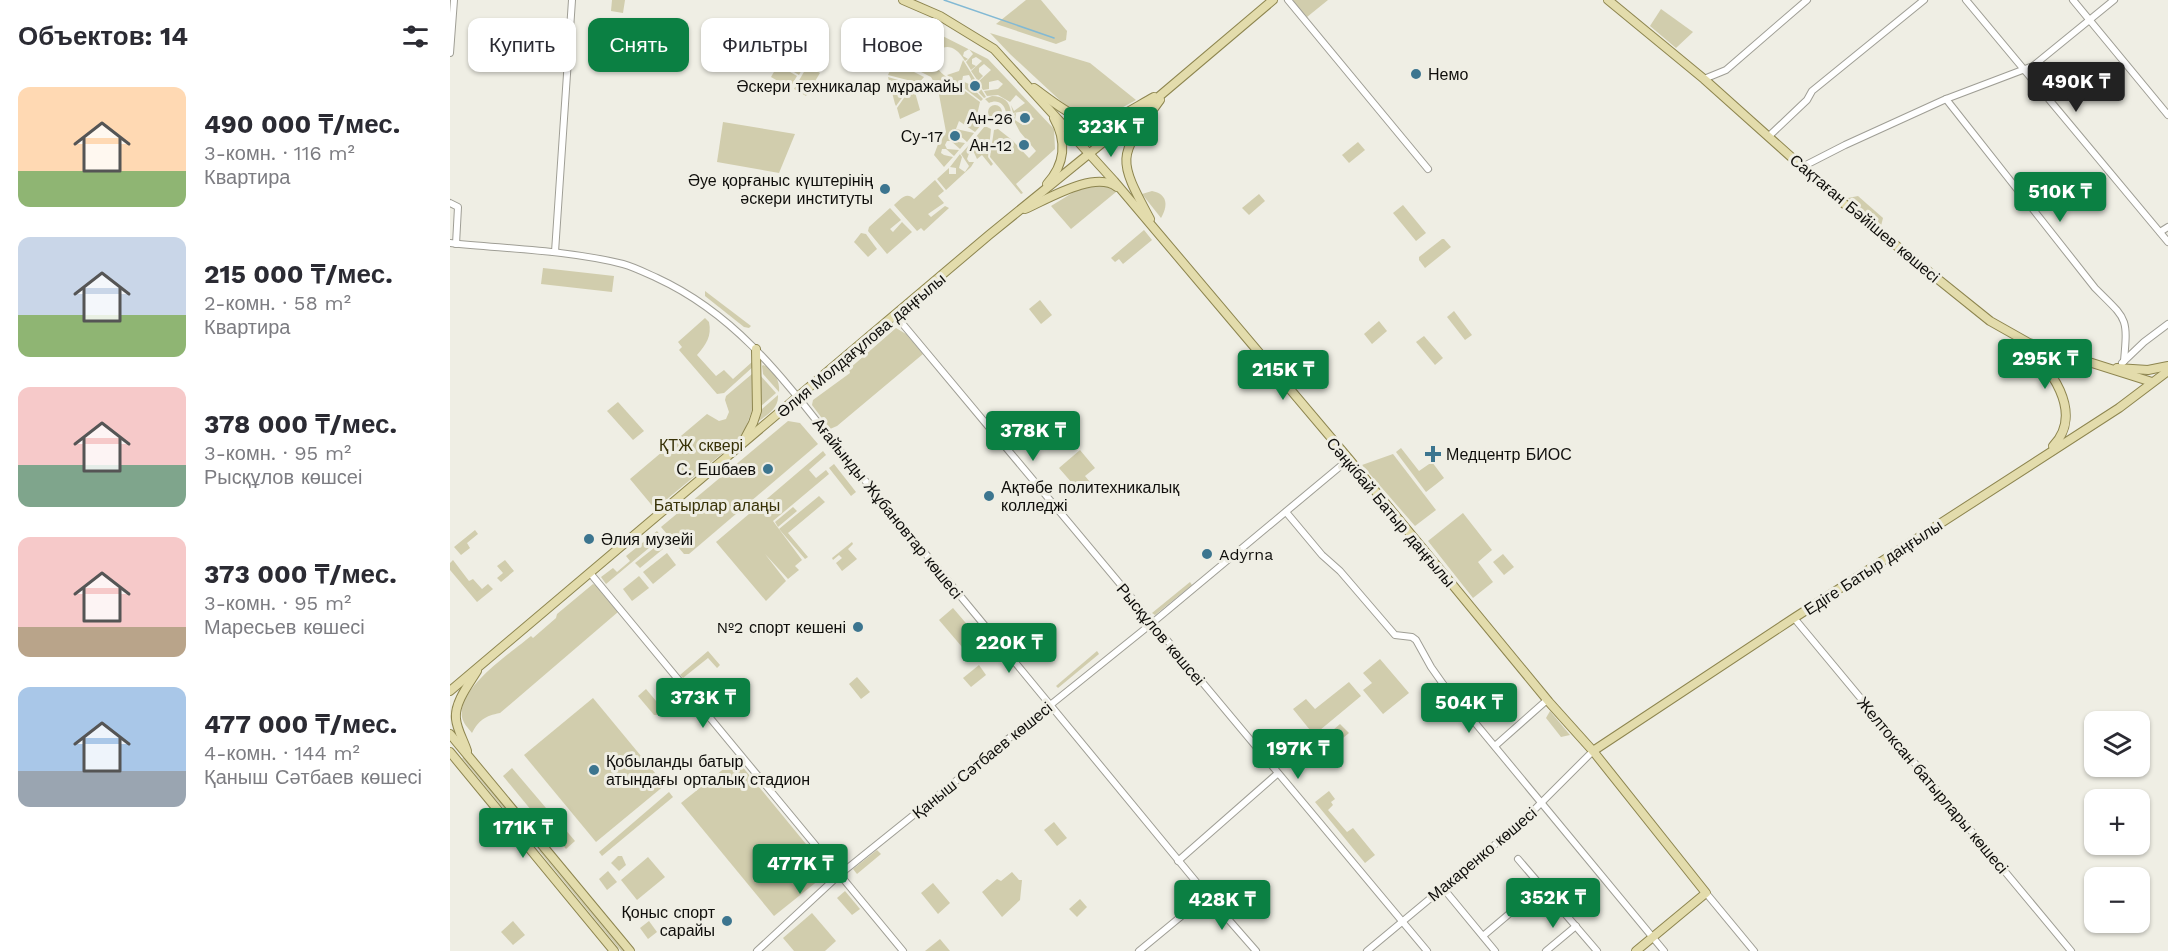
<!DOCTYPE html>
<html lang="ru">
<head>
<meta charset="utf-8">
<style>
  body { margin:0; font-family:"Work Sans",sans-serif; background:#f7f7f7; color:#2b2b33; height:100vh; display:flex; flex-direction:column; font-size:22px; white-space:nowrap }
  * { box-sizing:border-box; margin:0 }
  p { font-size:20px; color:#7c7c81 }
  .icon { flex:none; width:33px; height:33px; fill:none; stroke:currentColor; stroke-width:2; stroke-linecap:round; stroke-linejoin:round }
  .map { position:relative; flex:1; overflow:hidden }
  .side { display:flex; flex-direction:column; background:#fff; width:450px }
  .side>* { flex:none }
  .banner { position:absolute; left:18px; top:18px; width:570px; height:54px; display:flex; gap:12px }
  .fabs { position:absolute; left:1634px; top:711px; display:grid; gap:12px }
  .fabs a { display:grid; place-items:center; width:66px; height:66px; border-radius:12px; background:#fff; box-shadow:0 2px 4px #0004; font-size:30px }
  .price { position:absolute; translate:-50% -51px; padding:0 14px; border-radius:6px; background:#0b8043; color:#fff; font-size:20px; line-height:39px; filter:drop-shadow(0 2px 3px #0008) }
  .price::after { content:''; position:absolute; left:50%; top:36px; width:18px; height:14px; margin-left:-9px; background:inherit; clip-path:polygon(0 0,100% 0,50% 100%) }
  .price.on { background:#222; color:#fff }
  ul { padding:0; list-style:none }
  li { display:flex; align-items:center; gap:18px; height:150px; padding:0 18px }
  li span { display:grid; place-items:center; flex:none; width:168px; height:120px; border-radius:12px; color:#555 }
  li>.icon { margin-inline-start:auto }
  span .icon { width:72px; height:72px; fill:#fffc; stroke-width:1 }
  li b { font-size:26px }
  h2 { display:flex; justify-content:space-between; align-items:center; height:72px; padding:0 18px; font-size:26px }
  .pill { padding:0 21px; border-radius:12px; background:#fff; box-shadow:0 2px 4px #0004; font-size:21px; line-height:54px }
  .pill.on { background:#0b8043; color:#fff }
  main { display:flex; flex:1; min-height:0 }
  .map>svg:first-child { display:block }
  .green { fill:#d1cdad }
  .lines { fill:none; stroke-linecap:round; stroke-linejoin:round }
  .stream { stroke:#82b9d4; stroke-width:1.5 }
  .minor-casing { stroke:#9f9e95; stroke-width:8 }
  .major-casing { stroke:#8d854f; stroke-width:10 }
  .minor { stroke:#fff; stroke-width:6 }
  .major { stroke:#e3dcac; stroke-width:8 }
  .poi-dot { fill:#3c758f; stroke:#efeee4; stroke-width:2 }
  .labels { text-anchor:middle; stroke-width:6; stroke-linejoin:round; paint-order:stroke }
  .poi-label { font-size:16px; fill:#0f0e0b; stroke:#efeee4; text-anchor:end }
  .street-label { font-size:16px; fill:#0f0e0b; stroke:#efeee4 }
  .park-label { font-size:16px; fill:#383207; stroke:#efeee4 }
</style>
</head>
<body>
<main>
<section class="side">
<h2>Объектов: 14<svg class="icon" aria-label="filters" viewBox="0 0 24 24"><path d="M4 7h16M4 17h16"/><circle cx="9" cy="7" r="2"/><circle cx="15" cy="17" r="2"/></svg></h2>
<ul>
<li><span style="background:linear-gradient(#ffd9b3 70%,#8fb573 0)"><svg class="icon" aria-label="home" viewBox="0 0 24 24"><path d="M3 11l9-7 9 7M6 9v11h12V9"/></svg></span><div><b>490 000 ₸/мес.</b><p>3-комн. · 116 m²</p><p>Квартира</p></div></li>
<li><span style="background:linear-gradient(#c9d6e8 65%,#8fb573 0)"><svg class="icon" aria-label="home" viewBox="0 0 24 24"><path d="M3 11l9-7 9 7M6 9v11h12V9"/></svg></span><div><b>215 000 ₸/мес.</b><p>2-комн. · 58 m²</p><p>Квартира</p></div></li>
<li><span style="background:linear-gradient(#f6c9c9 65%,#7fa58c 0)"><svg class="icon" aria-label="home" viewBox="0 0 24 24"><path d="M3 11l9-7 9 7M6 9v11h12V9"/></svg></span><div><b>378 000 ₸/мес.</b><p>3-комн. · 95 m²</p><p>Рысқұлов көшсеі</p></div></li>
<li><span style="background:linear-gradient(#f6c9c9 75%,#b9a48a 0)"><svg class="icon" aria-label="home" viewBox="0 0 24 24"><path d="M3 11l9-7 9 7M6 9v11h12V9"/></svg></span><div><b>373 000 ₸/мес.</b><p>3-комн. · 95 m²</p><p>Маресьев көшесі</p></div></li>
<li><span style="background:linear-gradient(#a9c7e8 70%,#9aa5b1 0)"><svg class="icon" aria-label="home" viewBox="0 0 24 24"><path d="M3 11l9-7 9 7M6 9v11h12V9"/></svg></span><div><b>477 000 ₸/мес.</b><p>4-комн. · 144 m²</p><p>Қаныш Сәтбаев көшесі</p></div></li>
</ul>
</section>
<div class="map">
<svg width="1718" height="951" viewBox="0 0 1718 951">
  <rect width="100%" height="100%" fill="#efeee4"/>
  <g class="green">
    <polygon points="162,0 175,0 173,13 161,11"/>
    <polygon points="576,0 591,0 617,31 616,40 606,44 546,24"/>
    <polygon points="844,0 878,0 857,17 843,1"/>
    <polygon points="1211,9 1243,32 1226,48 1200,26"/>
    <path d="M461,20L538,59L604,129L605,149L566,184L573,193L571,194L540,157L544,130L548,129L562,140L579,158L586,151L570,132L562,117L563,114L566,113L565,120L573,125L584,119L576,111L563,113L561,105L564,111L575,103L566,95L560,102L548,95L537,96L534,91L548,89L553,84L548,80L539,82V89L533,90L528,82L541,70L534,64L529,68V72L533,76L528,81L521,71L532,61L526,57L522,59V64L526,66L521,70L516,62L523,54L519,49L514,52L513,56L518,59L515,61C498,32 478,55 488,69C495,78 520,94 530,102L527,115L532,124L525,132L509,121L506,129L524,133L517,142L507,133L500,131L499,136L502,141L515,143L510,149L501,141H497L495,145L497,149L509,150L504,156L496,149H492L491,153L494,155L503,157L494,167L484,155L490,139L496,132L488,89L481,77L441,57Z"/>
    <polygon points="540,33 640,63 686,100 655,117 632,115 615,105 560,54"/>
    <polygon points="333,51 355,64 349,75 327,62"/>
    <polygon points="513,60 536,97 534,98 520,83 521,79 519,75 513,76 512,81 519,84 533,99 531,101 497,75 509,71"/>
    <polygon points="446,63 474,77 469,83 438,75 443,64"/>
    <polygon points="328,65 347,76 340,88 321,77"/>
    <polygon points="358,65 370,73 356,96 344,89"/>
    <polygon points="438,77 462,84 446,106 445,104"/>
    <polygon points="463,85 470,110 450,119 447,108"/>
    <path d="M542,96C553,96 560,101 561,113L556,112C554,103 547,99 539,103L535,99Z"/>
    <circle cx="545" cy="112" r="7"/>
    <polygon points="273,122 345,134 329,173 267,162"/>
    <polygon points="535,126 541,129 538,157 543,164 541,166 532,155 527,159 520,144"/>
    <polygon points="908,142 915,150 899,163 892,155"/>
    <polygon points="519,145 521,148 517,159 519,162 524,162 521,167 496,190 487,179 499,168 499,174 506,174 506,168 500,167 510,154 512,157 509,168 515,172 519,166 511,154"/>
    <path d="M485,180L494,191L488,196L494,203L478,214L481,217L495,206L499,208L474,231L471,228L467,231L444,205C450,200 456,191 464,199Z"/>
    <polygon points="649,184 659,186 666,192 621,229 601,206 632,187"/>
    <path d="M702,191C718,194 718,206 711,218L692,194Z"/>
    <polygon points="809,194 815,201 799,215 792,208"/>
    <polygon points="1408,196 1433,218 1431,226 1398,198"/>
    <polygon points="953,205 976,233 966,241 943,213"/>
    <polygon points="440,208 451,220 440,229 443,232 452,222 462,232 437,254 418,231 419,227"/>
    <polygon points="694,230 702,240 673,264 669,259 665,262 661,258"/>
    <polygon points="411,233 416,234 427,249 418,257 404,242"/>
    <polygon points="992,239 994,239 1001,247 975,268 969,260 969,257"/>
    <polygon points="93,268 164,276 162,292 91,284"/>
    <polygon points="255,291 301,326 299,328 294,327 255,296"/>
    <polygon points="590,300 602,315 591,324 579,309"/>
    <polygon points="1004,311 1022,335 1015,340 997,317"/>
    <path d="M255,318L259,322C262,336 256,345 247,355L266,376L274,370L283,379L302,362L305,365L274,393L267,394L229,350L232,347L228,342Z"/>
    <polygon points="929,321 937,331 922,344 914,334"/>
    <polygon points="446,328 456,334 473,354 387,426 380,429 362,405 363,400 400,373 399,369"/>
    <polygon points="974,336 993,358 985,365 966,342"/>
    <path d="M313,365C324,368 330,381 329,392L313,374L312,366Z"/>
    <polygon points="302,374 303,408 292,437 205,509 180,479 257,414 269,421 276,419 279,412 275,400 276,396"/>
    <polygon points="309,374 326,393 311,406"/>
    <path d="M328,395C329,409 317,415 306,423L311,410Z"/>
    <polygon points="168,402 194,431 183,440 157,411"/>
    <polygon points="593,411 598,417 580,431 570,418 577,412 583,418"/>
    <polygon points="338,421 350,423 368,444 239,554 234,554 211,527"/>
    <polygon points="951,448 969,471 982,462 994,478 976,492 946,452"/>
    <polygon points="630,450 645,468 635,476 640,482 629,491 609,468"/>
    <polygon points="373,451 376,455 359,470 366,478 376,470 379,474 323,521 352,560 345,566 349,570 338,579 315,554 336,581 316,601 266,542"/>
    <polygon points="943,454 986,510 965,526 912,465"/>
    <polygon points="384,464 406,492 401,496 379,468"/>
    <polygon points="369,496 375,502 338,533 358,557 355,559 329,529"/>
    <polygon points="343,507 347,511 328,527 325,522"/>
    <polygon points="1013,513 1042,550 1028,562 1043,582 1023,598 978,541"/>
    <polygon points="25,530 28,534 17,543 20,548 11,555 4,547"/>
    <polygon points="207,531 212,537 156,584 151,577 163,568 167,572 180,561 176,556"/>
    <polygon points="402,542 403,544 398,549 407,559 392,571 386,563 392,558 389,555 383,560 382,558"/>
    <polygon points="209,544 213,549 190,568 185,563"/>
    <polygon points="217,553 226,565 203,584 193,572"/>
    <polygon points="1053,554 1064,567 1054,575 1043,562"/>
    <polygon points="3,560 19,581 23,579 32,589 38,584 43,589 27,602 0,570 0,563"/>
    <polygon points="55,560 64,571 51,582 47,578 53,573 47,566"/>
    <polygon points="189,576 199,588 182,601 173,589"/>
    <polygon points="740,582 742,585 705,615 702,613"/>
    <path d="M143,584L147,586L168,612L50,713C35,716 29,720 22,733C18,728 13,723 12,717C7,688 61,653 81,636L83,638L106,618L107,614Z"/>
    <polygon points="503,608 538,649 524,661 489,620"/>
    <polygon points="258,651 270,665 267,668 258,658 233,678 230,675"/>
    <polygon points="647,651 649,654 608,688 606,686"/>
    <polygon points="930,659 959,693 933,714 913,690 922,683 913,673"/>
    <polygon points="529,665 536,675 521,687 513,678"/>
    <polygon points="407,677 420,692 411,699 399,684"/>
    <polygon points="899,682 911,696 864,735 843,709 856,699 865,709"/>
    <polygon points="196,689 212,708 212,711 207,715 204,715 188,696"/>
    <polygon points="143,698 215,785 146,842 74,755"/>
    <polygon points="1100,711 1120,735 1111,737 1096,718"/>
    <polygon points="890,724 899,733 876,752 868,743"/>
    <polygon points="14,757 85,843 83,845 12,758"/>
    <polygon points="286,759 379,872 324,916 231,803"/>
    <polygon points="62,768 96,808 86,816 53,776"/>
    <polygon points="879,791 885,799 881,802 883,805 878,810 897,832 903,828 925,855 915,863 865,802"/>
    <polygon points="219,792 223,797 152,856 149,852"/>
    <polygon points="604,822 617,838 607,846 594,830"/>
    <polygon points="114,828 125,841 116,849 105,836"/>
    <polygon points="90,850 174,951 171,951 89,851"/>
    <polygon points="427,850 431,854 407,874 403,869"/>
    <polygon points="168,856 172,856 176,865 169,871 161,863"/>
    <polygon points="198,857 215,877 187,900 171,880"/>
    <polygon points="158,871 167,882 157,890 149,879"/>
    <polygon points="562,872 569,880 572,880 570,900 552,917 532,892 547,879 551,881"/>
    <polygon points="483,883 500,903 488,914 471,893"/>
    <polygon points="395,891 410,909 402,915 387,898"/>
    <polygon points="630,899 637,907 627,917 619,909"/>
    <polygon points="362,913 386,941 375,951 344,951 333,938"/>
    <polygon points="63,921 75,935 63,945 51,932"/>
    <polygon points="199,921 207,932 198,939 190,928"/>
    <polygon points="490,939 500,951 475,951"/>
  </g>
  <g class="lines">
    <polyline class="stream" points="494,0 604,38"/>
    <defs>
      <g id="minor">
        <polyline points="838,0 978,169"/>
        <polyline points="1516,0 1718,242"/>
        <polyline points="1623,0 1718,115"/>
        <polyline points="0,53 4,0"/>
        <polyline points="1254,79 1276,70 1357,0"/>
        <path d="M1496,99L1645,288C1677,320 1678,316 1674,361"/>
        <polyline points="1318,137 1357,100 1362,91 1474,0"/>
        <polyline points="1352,167 1395,145 1496,99 1583,66 1664,0"/>
        <polyline points="0,203 8,207 6,244"/>
        <polyline points="1710,232 1718,227"/>
        <path d="M0,243C57,249 117,250 173,264C184,267 196,273 207,278C283,313 330,374 380,438L757,895L806,951"/>
        <polyline points="105,252 122,0"/>
        <polyline points="446,316 977,951"/>
        <polyline points="1672,363 1694,342 1718,324"/>
        <polyline points="836,512 872,555 890,571 945,635 962,637 966,640 981,667 993,684 1214,951"/>
        <polyline points="140,573 453,951"/>
        <polyline points="1344,618 1621,951"/>
        <polyline points="1045,746 1097,700"/>
        <polyline points="1068,859 1147,951"/>
        <polyline points="728,861 827,774"/>
        <polyline points="993,888 1045,951"/>
        <polyline points="1256,893 1304,951"/>
        <polyline points="1033,936 1092,886"/>
        <polyline points="307,951 389,875 701,624 899,459"/>
        <polyline points="689,951 757,895"/>
        <polyline points="917,951 1072,822 1143,751"/>
        <polyline points="1096,951 1126,926"/>
      </g>
      <g id="major">
        <polyline points="453,0 490,16 544,49 664,181 899,459 1099,702 1143,751 1256,893 1186,951"/>
        <polyline points="1158,0 1254,79 1387,198 1540,321 1579,343 1702,382"/>
        <path d="M584,88C608,105 635,131 666,118C679,112 691,104 704,97"/>
        <path d="M597,184C615,164 617,141 604,118"/>
        <path d="M575,209C598,199 645,170 667,187"/>
        <path d="M700,219C666,156 668,157 710,100"/>
        <path d="M1571,343C1600,365 1635,413 1603,446"/>
        <polyline points="1667,368 1698,370 1718,366"/>
        <polyline points="294,440 303,423 307,411 306,349"/>
        <polyline points="0,691 539,235 699,105 823,0"/>
        <polyline points="0,734 180,951"/>
        <path d="M17,751C14,741 7,730 6,719C4,703 19,684 27,671"/>
        <polyline points="1143,751 1344,618 1669,408 1718,371"/>
        <polyline points="0,752 164,951"/>
      </g>
    </defs>
    <use href="#minor" class="minor-casing"/>
    <use href="#major" class="major-casing"/>
    <use href="#minor" class="minor"/>
    <use href="#major" class="major"/>
  </g>
  <g class="poi-dot">
    <circle cx="966" cy="74" r="6"/>
    <circle cx="525" cy="86" r="6"/>
    <circle cx="575" cy="118" r="6"/>
    <circle cx="505" cy="136" r="6"/>
    <circle cx="574" cy="145" r="6"/>
    <circle cx="435" cy="189" r="6"/>
    <path d="M980 445h6v6h6v6h-6v6h-6v-6h-6v-6h6z"/>
    <circle cx="318" cy="469" r="6"/>
    <circle cx="539" cy="496" r="6"/>
    <circle cx="139" cy="539" r="6"/>
    <circle cx="757" cy="554" r="6"/>
    <circle cx="408" cy="627" r="6"/>
    <circle cx="144" cy="770" r="6"/>
    <circle cx="277" cy="921" r="6"/>
  </g>
  <g class="labels">
    <g class="poi-label">
      <text x="978" y="80" text-anchor="start">Немо</text>
      <text x="513" y="92">Әскери техникалар мұражайы</text>
      <text x="563" y="124">Ан-26</text>
      <text x="493" y="142">Су-17</text>
      <text x="562" y="151">Ан-12</text>
      <text x="423" y="186">Әуе қорғаныс күштерінің<tspan x="423" dy="18">әскери институты</tspan></text>
      <text x="996" y="460" text-anchor="start">Медцентр БИОС</text>
      <text x="306" y="475">С. Ешбаев</text>
      <text x="551" y="493" text-anchor="start">Ақтөбе политехникалық<tspan x="551" dy="18">колледжі</tspan></text>
      <text x="151" y="545" text-anchor="start">Әлия музейі</text>
      <text x="769" y="560" text-anchor="start">Adyrna</text>
      <text x="396" y="633">№2 спорт кешені</text>
      <text x="156" y="767" text-anchor="start">Қобыланды батыр<tspan x="156" dy="18">атындағы орталық стадион</tspan></text>
      <text x="265" y="918">Қоныс спорт<tspan x="265" dy="18">сарайы</tspan></text>
    </g>
    <g class="street-label">
      <text transform="translate(1415 218) rotate(40)" y="6">Сақтаған Бәйішев көшесі</text>
      <text transform="translate(411 345) rotate(-40)" y="6">Әлия Молдағұлова даңғылы</text>
      <text transform="translate(438 508) rotate(51)" y="6">Ағайынды Жұбановтар көшесі</text>
      <text transform="translate(941 512) rotate(50)" y="6">Сәңкібай Батыр даңғылы</text>
      <text transform="translate(1423 567) rotate(-33)" y="6">Едіге Батыр даңғылы</text>
      <text transform="translate(711 634) rotate(50)" y="6">Рысқұлов көшсеі</text>
      <text transform="translate(532 760) rotate(-39)" y="6">Қаныш Сәтбаев көшесі</text>
      <text transform="translate(1483 785) rotate(50)" y="6">Желтоксан батырлары көшесі</text>
      <text transform="translate(1032 854) rotate(-40)" y="6">Макаренко көшесі</text>
    </g>
    <g class="park-label">
      <text x="251" y="451">ҚТЖ сквері</text>
      <text x="267" y="511">Батырлар алаңы</text>
    </g>
  </g>
</svg>
<div class="fabs">
<a><svg class="icon" aria-label="layers" viewBox="0 0 24 24"><path d="M12 4l9 5-9 5-9-5zM3 14l9 5 9-5"/></svg></a>
<a>+</a>
<a>−</a>
</div>
<b class="price on" style="left:1626px;top:113px">490K ₸</b>
<b class="price" style="left:661px;top:158px">323K ₸</b>
<b class="price" style="left:1610px;top:223px">510K ₸</b>
<b class="price" style="left:1595px;top:390px">295K ₸</b>
<b class="price" style="left:833px;top:401px">215K ₸</b>
<b class="price" style="left:583px;top:462px">378K ₸</b>
<b class="price" style="left:559px;top:674px">220K ₸</b>
<b class="price" style="left:253px;top:729px">373K ₸</b>
<b class="price" style="left:1019px;top:734px">504K ₸</b>
<b class="price" style="left:848px;top:780px">197K ₸</b>
<b class="price" style="left:73px;top:859px">171K ₸</b>
<b class="price" style="left:350px;top:895px">477K ₸</b>
<b class="price" style="left:1103px;top:929px">352K ₸</b>
<b class="price" style="left:772px;top:931px">428K ₸</b>
<div class="banner">
<a class="pill">Купить</a>
<a class="pill on">Снять</a>
<a class="pill">Фильтры</a>
<a class="pill">Новое</a>
</div>
</div>
</main>
</body>
</html>
